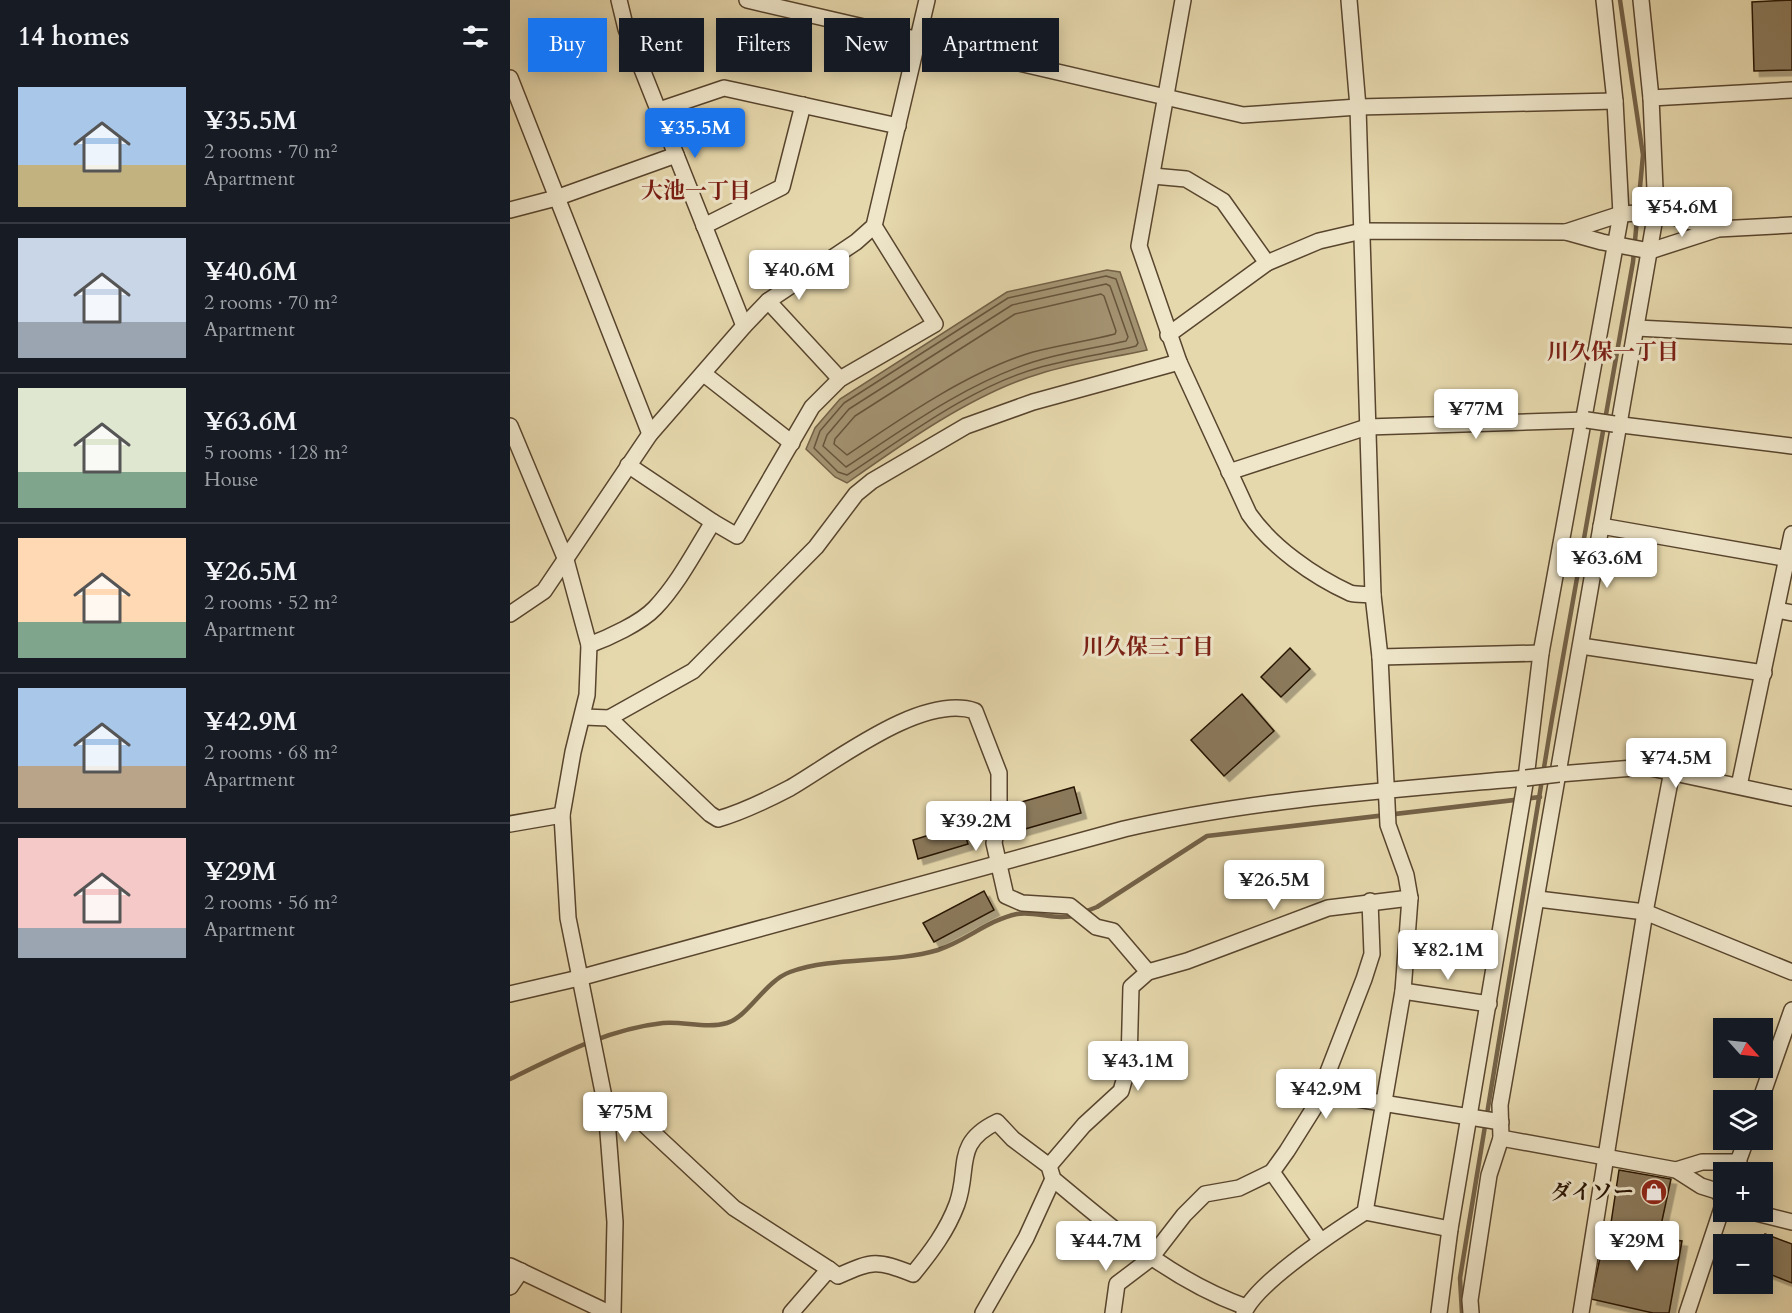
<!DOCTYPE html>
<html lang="en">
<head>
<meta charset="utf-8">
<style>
  body { margin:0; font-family:Cardo,"Noto Serif JP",serif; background:#20242c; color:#f1f3f6; height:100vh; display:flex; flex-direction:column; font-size:22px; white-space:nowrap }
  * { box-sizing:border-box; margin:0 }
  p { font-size:20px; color:#9ea1a6 }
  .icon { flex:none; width:33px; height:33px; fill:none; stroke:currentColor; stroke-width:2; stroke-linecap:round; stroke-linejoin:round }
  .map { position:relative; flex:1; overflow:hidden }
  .details { display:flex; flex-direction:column; background:#171b24; width:510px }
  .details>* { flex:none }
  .banner { position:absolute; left:18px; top:18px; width:570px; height:54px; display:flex; gap:12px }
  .needle { width:39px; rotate:117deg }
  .fabs { position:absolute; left:1203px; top:1018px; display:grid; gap:12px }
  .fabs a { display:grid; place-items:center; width:60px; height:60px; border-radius:0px; background:#171b24; box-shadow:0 3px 15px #0003; font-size:30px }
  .price { position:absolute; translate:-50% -51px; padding:0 14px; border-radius:6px; background:#fff; color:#222; font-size:20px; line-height:39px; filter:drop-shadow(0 2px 3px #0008) }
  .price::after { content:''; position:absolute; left:50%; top:36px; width:18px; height:14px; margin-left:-9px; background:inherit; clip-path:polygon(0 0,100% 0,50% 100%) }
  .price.active { background:#1a73e8; color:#fff }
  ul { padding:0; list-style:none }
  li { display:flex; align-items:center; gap:18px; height:150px; padding:0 18px }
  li+li { border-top:2px solid #363941 }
  li span { display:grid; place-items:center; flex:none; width:168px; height:120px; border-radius:0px; color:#555 }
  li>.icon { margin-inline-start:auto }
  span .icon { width:72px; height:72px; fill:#fffc; stroke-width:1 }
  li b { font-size:26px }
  h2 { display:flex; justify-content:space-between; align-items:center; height:72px; padding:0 18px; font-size:26px }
  .pill { padding:0 21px; border-radius:0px; background:#171b24; box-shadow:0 3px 15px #0003; font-size:21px; line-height:54px }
  .pill.active { background:#1a73e8; color:#fff }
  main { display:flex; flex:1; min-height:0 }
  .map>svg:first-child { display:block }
  .water { fill:#a59574; stroke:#736147; stroke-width:1.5 }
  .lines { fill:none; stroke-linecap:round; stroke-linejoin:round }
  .shore { stroke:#66543c; stroke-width:1.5 }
  .stream { stroke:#736147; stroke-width:4.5 }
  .building { fill:#8b7a5c; stroke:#281404; stroke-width:1.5; filter:url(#shadow) }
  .minor-casing { stroke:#58452e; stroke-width:18 }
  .minor { stroke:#efe6ca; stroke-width:15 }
  .minor-bridge-casing { stroke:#58452e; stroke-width:18; stroke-linecap:butt }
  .minor-bridge { stroke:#efe6ca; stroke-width:15 }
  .labels { text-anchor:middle; stroke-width:6; stroke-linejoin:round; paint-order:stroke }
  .poi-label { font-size:21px; font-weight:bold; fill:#281404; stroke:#efe6ca; text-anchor:end }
  .neighbourhood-label { font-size:22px; font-weight:bold; fill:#7a1f14; stroke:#efe6ca }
</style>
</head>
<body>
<main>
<section class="details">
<h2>14 homes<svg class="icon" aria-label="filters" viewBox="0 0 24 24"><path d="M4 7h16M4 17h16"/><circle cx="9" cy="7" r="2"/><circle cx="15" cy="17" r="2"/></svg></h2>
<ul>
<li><span style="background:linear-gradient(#a9c7e8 65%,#c2b280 0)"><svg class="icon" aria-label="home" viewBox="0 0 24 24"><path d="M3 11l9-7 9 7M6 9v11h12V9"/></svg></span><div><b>¥35.5M</b><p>2 rooms · 70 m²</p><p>Apartment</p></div></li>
<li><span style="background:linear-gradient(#c9d6e8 70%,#9aa5b1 0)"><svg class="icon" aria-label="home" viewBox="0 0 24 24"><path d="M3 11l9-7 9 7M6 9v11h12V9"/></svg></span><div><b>¥40.6M</b><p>2 rooms · 70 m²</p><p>Apartment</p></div></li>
<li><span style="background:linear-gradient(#dfe7d0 70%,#7fa58c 0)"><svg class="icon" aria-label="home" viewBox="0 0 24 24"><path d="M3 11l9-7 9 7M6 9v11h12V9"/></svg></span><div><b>¥63.6M</b><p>5 rooms · 128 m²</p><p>House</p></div></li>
<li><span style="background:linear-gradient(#ffd9b3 70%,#7fa58c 0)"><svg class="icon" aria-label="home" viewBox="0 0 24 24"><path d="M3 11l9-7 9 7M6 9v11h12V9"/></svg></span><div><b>¥26.5M</b><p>2 rooms · 52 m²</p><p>Apartment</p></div></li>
<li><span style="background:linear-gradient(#a9c7e8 65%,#b9a48a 0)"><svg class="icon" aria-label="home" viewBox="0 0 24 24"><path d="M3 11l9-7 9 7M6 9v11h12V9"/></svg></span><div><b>¥42.9M</b><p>2 rooms · 68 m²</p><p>Apartment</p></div></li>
<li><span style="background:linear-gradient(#f6c9c9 75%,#9aa5b1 0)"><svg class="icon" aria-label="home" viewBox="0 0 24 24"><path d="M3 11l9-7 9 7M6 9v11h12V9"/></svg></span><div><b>¥29M</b><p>2 rooms · 56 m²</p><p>Apartment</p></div></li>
</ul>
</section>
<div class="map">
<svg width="1282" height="1313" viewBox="0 0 1282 1313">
  <defs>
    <filter id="shadow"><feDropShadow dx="5.5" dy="5.5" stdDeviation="0" flood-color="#0004"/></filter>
  </defs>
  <rect width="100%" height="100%" fill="#e6d8ad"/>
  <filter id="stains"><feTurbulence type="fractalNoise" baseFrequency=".00333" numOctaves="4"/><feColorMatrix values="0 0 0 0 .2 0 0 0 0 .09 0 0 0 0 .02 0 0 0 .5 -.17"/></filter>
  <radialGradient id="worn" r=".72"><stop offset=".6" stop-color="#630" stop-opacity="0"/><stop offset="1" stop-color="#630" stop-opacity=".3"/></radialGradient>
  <path class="water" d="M597,270L610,272L637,350C601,358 563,363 529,374C464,393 392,444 337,483L325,477L296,449L305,428L330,399L497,292Z"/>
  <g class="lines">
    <g class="shore">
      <path d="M596,276L606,279L628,343L626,346C594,354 560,359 528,368C462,386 394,438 337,475L328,472L304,448L310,431L334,403L498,298Z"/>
      <path d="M596,284L600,286L618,337L616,341C586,348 553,352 523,362C455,384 395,428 336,467L313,446L317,435L339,409L502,305Z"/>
      <path d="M591,294L594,296L606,331L605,334C578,341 550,345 523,352C461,370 391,418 337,455L324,444L325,439L345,416L505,314Z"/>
    </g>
    <g class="stream">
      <polyline points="574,912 587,907 697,836 1030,797"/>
      <path d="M0,1079C49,1055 98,1029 153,1023C173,1021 197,1029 217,1023C238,1017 255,981 280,972C324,956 381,964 428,950C456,941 478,920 507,914C526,911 548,921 566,915"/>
      <polyline points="952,1313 950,1278 1042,719 1123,262 1133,155 1110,0"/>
    </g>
  </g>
  <g class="building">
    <polygon points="1282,0 1282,70 1244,71 1242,2"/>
    <polygon points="780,648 800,669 771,697 751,677"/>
    <polygon points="732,694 764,731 714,776 681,740"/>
    <polygon points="564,787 571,813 508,831 501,805"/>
    <polygon points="452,825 458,844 408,859 403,840"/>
    <polygon points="474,891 484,910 424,942 413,923"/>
    <polygon points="1109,1170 1161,1179 1150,1230 1101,1223"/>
    <polygon points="1096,1231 1172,1241 1159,1313 1143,1313 1081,1299"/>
    <polygon points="1255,1234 1282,1244 1282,1283 1252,1271 1252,1245"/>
  </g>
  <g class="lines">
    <defs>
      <g id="minor">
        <polyline points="109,0 116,29 234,326"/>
        <polyline points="237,0 733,115 848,107 1105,101"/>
        <path d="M673,0L629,246L669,362L739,514C762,547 803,576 840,593C847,595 856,594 863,595"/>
        <polyline points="0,78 140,434"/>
        <polyline points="1141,98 1282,90"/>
        <polyline points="149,110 214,88 388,126"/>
        <polyline points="643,176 676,179 713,201 757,263"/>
        <polyline points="0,210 46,198 166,155"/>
        <polyline points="194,226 272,187 293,105"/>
        <polyline points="1056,232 1111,214 1146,212 1207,229"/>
        <polyline points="258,301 330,379"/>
        <polyline points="1127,328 1282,336"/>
        <polyline points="658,335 757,263 809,241 852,231 1056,232 1092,242 1140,251 1208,229 1282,225"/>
        <polyline points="194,374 282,443"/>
        <polyline points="1104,424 1282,446"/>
        <polyline points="0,426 56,560 79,645 77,695 63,752 52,815 58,918 96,1107 105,1222 103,1313"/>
        <polyline points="118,465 203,522"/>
        <polyline points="719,472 857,427 1077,420"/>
        <polyline points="1091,526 1279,559"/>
        <polyline points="1267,610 1282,613"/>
        <polyline points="0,614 34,591 140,434 234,326 258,301 346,242 364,226 417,0"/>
        <path d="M79,645C98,638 131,623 145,608C168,584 185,551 203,522L227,536L302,407L330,379L425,324L364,226"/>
        <polyline points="1071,646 1254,673"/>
        <polyline points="870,657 1031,653"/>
        <polyline points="74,717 99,718 183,671 306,547 346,494 362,481 456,426 523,402 669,362"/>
        <path d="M99,718L200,814L208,819C233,812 257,800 280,788C325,762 412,693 465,711L489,773V815L484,843L496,896L512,903L560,906L586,927L603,931L638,972"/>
        <polyline points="1049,774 1136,767 1282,798"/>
        <polyline points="1229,786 1282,534"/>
        <polyline points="0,824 52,815"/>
        <polyline points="1028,899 1135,912 1282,972"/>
        <polyline points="893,991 979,1004"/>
        <path d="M0,994L69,978L614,829C745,799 882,790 1016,778"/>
        <polyline points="810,1093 991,1122"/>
        <polyline points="1250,1101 1282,1010"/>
        <polyline points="96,1107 122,1113 224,1208 319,1269"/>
        <polyline points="991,1138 1166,1170 1191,1186 1207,1191 1214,1199"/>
        <polyline points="539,1166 574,1125 611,1091 619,1063 621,987 638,972 677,961 818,908 900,898"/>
        <polyline points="1166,1170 1192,1162 1229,1162"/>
        <polyline points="1225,1170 1236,1140"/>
        <polyline points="762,1172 810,1240"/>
        <polyline points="855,1212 940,1229"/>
        <polyline points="1242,1212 1282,1222"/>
        <polyline points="0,1266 99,1313"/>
        <polyline points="0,1287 11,1271"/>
        <path d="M281,1313L319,1269L328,1276C364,1260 366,1260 403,1274C421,1252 437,1231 447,1204C460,1168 443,1143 487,1122L503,1139L539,1166L543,1179C605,1230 660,1280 736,1307"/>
        <polyline points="473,1313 516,1238 543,1179"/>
        <polyline points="603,1313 607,1284 640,1259 674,1215 695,1194 729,1188 762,1172 777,1151 804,1108 854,979 862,954 860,901"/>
        <path d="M734,1313C746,1283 827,1230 855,1212L893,991L900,898L896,875L878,825L870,657L863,595L848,107L839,0"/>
        <polyline points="929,1313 940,1229 1016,778 1031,653 1111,214 1105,101 1094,0"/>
        <polyline points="961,1313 960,1300 979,1175 991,1138 990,1105 1146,212 1141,98 1131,0"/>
        <polyline points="1071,1313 1135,912 1162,771"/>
        <polyline points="1177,1313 1214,1202"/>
      </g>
    </defs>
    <use href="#minor" class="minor-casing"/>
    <use href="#minor" class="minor"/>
    <defs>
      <g id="minor-bridge">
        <polyline points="1077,420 1104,424"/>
        <polyline points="1016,778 1049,774"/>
      </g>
    </defs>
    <use href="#minor-bridge" class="minor-bridge-casing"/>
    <use href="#minor-bridge" class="minor-bridge"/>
  </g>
  <defs>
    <symbol id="shop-disc" viewBox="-11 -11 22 22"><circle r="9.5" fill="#8f2418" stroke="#efe6ca"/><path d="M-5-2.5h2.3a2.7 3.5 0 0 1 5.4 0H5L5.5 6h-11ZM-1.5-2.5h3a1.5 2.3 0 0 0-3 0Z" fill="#fff"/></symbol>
  </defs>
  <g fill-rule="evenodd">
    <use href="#shop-disc" x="1129" y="1177" width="30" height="30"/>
  </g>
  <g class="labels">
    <g class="poi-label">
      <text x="1124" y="1199">ダイソー</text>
    </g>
    <g class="neighbourhood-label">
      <text x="186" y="198">大池一丁目</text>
      <text x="1103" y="359">川久保一丁目</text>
      <text x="638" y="654">川久保三丁目</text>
    </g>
  </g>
  <rect width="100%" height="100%" filter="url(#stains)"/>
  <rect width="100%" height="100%" fill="url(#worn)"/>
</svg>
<div class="fabs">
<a><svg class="needle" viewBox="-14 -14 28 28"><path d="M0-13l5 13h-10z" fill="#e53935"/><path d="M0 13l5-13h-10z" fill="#9ea1a6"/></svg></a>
<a><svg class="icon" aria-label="layers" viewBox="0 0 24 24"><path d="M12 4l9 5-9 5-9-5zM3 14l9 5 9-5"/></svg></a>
<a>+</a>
<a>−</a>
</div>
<b class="price active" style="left:185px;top:159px">¥35.5M</b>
<b class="price" style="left:1172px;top:238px">¥54.6M</b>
<b class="price" style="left:289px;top:301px">¥40.6M</b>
<b class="price" style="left:966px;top:440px">¥77M</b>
<b class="price" style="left:1097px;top:589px">¥63.6M</b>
<b class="price" style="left:1166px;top:789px">¥74.5M</b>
<b class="price" style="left:466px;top:852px">¥39.2M</b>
<b class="price" style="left:764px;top:911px">¥26.5M</b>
<b class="price" style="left:938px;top:981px">¥82.1M</b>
<b class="price" style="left:628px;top:1092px">¥43.1M</b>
<b class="price" style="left:816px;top:1120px">¥42.9M</b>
<b class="price" style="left:115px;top:1143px">¥75M</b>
<b class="price" style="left:596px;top:1272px">¥44.7M</b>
<b class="price" style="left:1127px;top:1272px">¥29M</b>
<div class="banner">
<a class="pill active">Buy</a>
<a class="pill">Rent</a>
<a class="pill">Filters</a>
<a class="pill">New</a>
<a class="pill">Apartment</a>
</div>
</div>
</main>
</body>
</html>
